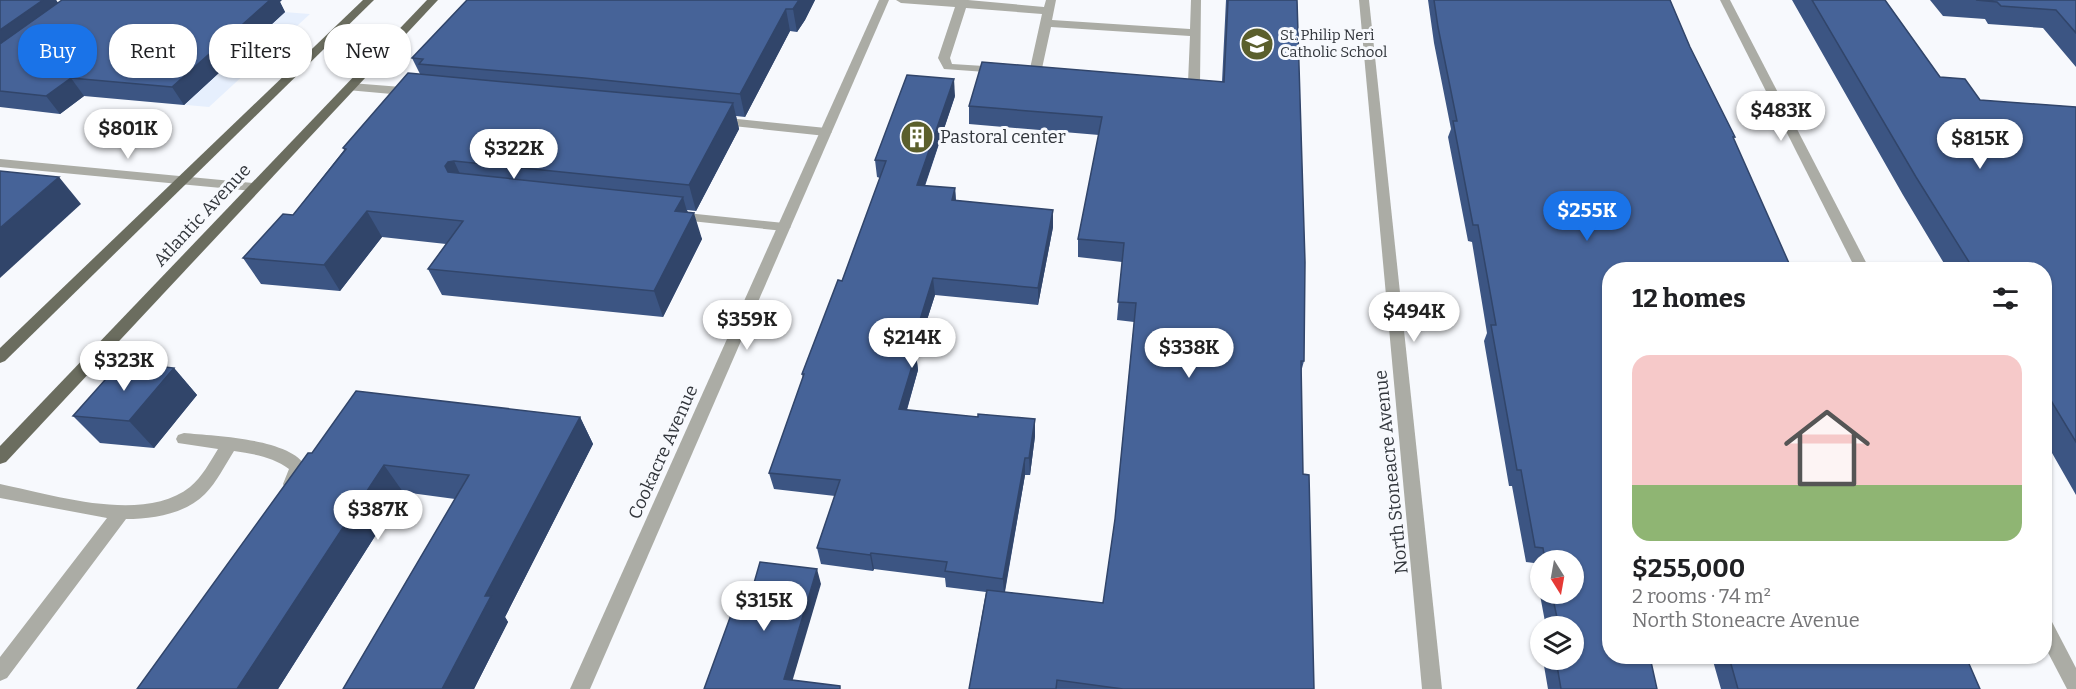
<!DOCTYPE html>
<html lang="en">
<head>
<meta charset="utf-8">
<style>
  body { margin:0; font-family:Bitter,serif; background:#f2f2f2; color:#202124; height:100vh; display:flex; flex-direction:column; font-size:22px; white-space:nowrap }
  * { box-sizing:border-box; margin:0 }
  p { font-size:20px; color:#757577 }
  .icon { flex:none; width:33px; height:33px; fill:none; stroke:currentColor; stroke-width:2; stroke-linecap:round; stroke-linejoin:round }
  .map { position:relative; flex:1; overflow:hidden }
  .drawer { position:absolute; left:1602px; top:262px; width:450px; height:402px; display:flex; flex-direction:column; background:#fff; border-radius:24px; box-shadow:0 2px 4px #0004 }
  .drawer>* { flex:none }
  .banner { position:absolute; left:18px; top:24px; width:570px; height:54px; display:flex; gap:12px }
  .needle { width:39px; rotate:169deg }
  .tools { position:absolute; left:1530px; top:550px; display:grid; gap:12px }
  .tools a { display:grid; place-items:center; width:54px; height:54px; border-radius:50%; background:#fff; box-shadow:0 2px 4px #0004; font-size:30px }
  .price { position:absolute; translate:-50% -51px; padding:0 14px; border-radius:21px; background:#fff; color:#222; font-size:20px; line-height:39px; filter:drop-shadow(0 2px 3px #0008) }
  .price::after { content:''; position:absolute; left:50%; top:36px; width:18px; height:14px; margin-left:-9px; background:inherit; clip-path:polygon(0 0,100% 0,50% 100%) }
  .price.current { background:#1a73e8; color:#fff }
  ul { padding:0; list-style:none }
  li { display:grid; align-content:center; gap:12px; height:318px; padding:0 30px }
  li span { display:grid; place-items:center; height:186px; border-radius:18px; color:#555 }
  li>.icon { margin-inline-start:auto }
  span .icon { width:108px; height:108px; fill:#fffc; stroke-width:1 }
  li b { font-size:26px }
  h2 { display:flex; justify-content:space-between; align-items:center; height:72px; padding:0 30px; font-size:26px }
  .pill { padding:0 21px; border-radius:24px; background:#fff; box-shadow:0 2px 4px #0004; font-size:21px; line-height:54px }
  .pill.current { background:#1a73e8; color:#fff }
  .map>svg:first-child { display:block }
  .built { fill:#e6effd }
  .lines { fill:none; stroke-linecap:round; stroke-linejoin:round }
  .lane { fill:#abaca5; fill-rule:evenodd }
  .street { fill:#abaca5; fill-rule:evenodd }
  .primary { fill:#6b6d5f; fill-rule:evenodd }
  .wall { fill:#3c5583; fill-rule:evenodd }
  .shaded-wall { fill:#31456a }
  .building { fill:#466398; stroke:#31456a; stroke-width:1.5 }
  .labels { text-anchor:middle; stroke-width:6; stroke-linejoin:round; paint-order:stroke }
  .far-poi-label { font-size:15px; fill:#32363c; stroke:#f7f9fd; text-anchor:start }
  .poi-label { font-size:18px; fill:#32363c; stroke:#f7f9fd; text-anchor:start }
  .street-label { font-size:18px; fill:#32363c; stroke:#f7f9fd }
</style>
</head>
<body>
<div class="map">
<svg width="2076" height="689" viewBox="0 0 2076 689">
  <rect width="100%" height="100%" fill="#f7f9fd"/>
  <polygon class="built" points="230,8 310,14 209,107 142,101"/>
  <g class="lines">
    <g class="lane">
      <polygon points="896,0 968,0 1044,7 1046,0 1056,0 1052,20 1190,29 1191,0 1201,0 1200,83 1190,91 1176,89 1174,86 1176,83 1188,82 1190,36 1051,27 1041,73 1035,77 1031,75 1029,73 1042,14 966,8 950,58 952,64 1000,67 1006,70 1000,73 944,69 938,58 955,7 901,3"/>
      <polygon points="351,83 414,88 420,92 414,96 347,90 345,87"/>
      <polygon points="718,117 826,128 832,132 826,136 714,124 714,118"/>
      <polygon points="677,212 784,223 791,227 784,231 672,219 670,216 672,213"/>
      <path d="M184,433C213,436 291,438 306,467L297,489L291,491L285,489L283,484L289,469C273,457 254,454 234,451C225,465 217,482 205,494C185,514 153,519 126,519L7,678L0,681V657L107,518L0,498V484C54,495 143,524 190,487C202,477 210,462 218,449L178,443L176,439L178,435Z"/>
    </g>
    <g class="street">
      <polygon points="879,0 889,0 590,689 570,689"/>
      <polygon points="1359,0 1369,0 1442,689 1422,689"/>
      <polygon points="1720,0 1730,0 1870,270 1856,270"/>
      <polygon points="0,159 253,183 260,187 253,191 0,167"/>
      <polygon points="2044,618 2051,620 2076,668 2076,689 2067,689 2044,645"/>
    </g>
    <g class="primary">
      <polygon points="363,0 374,0 5,361 0,363 0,348"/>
      <polygon points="427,0 438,0 6,462 0,464 0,446"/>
    </g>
  </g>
  <g class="wall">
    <polygon points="0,0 56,0 58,3 280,2 285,12 184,105 84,96 60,114 0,107"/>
    <polygon points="467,0 815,0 805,20 797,32 790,31 745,117 736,116 739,129 696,211 687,210 702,239 663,317 442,295 428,269 446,244 382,237 340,291 261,284 243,258 293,215 344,150 343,148 420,74 412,58"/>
    <polygon points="1226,0 1297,0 1304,361 1301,372 1303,474 1314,689 969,689 986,592 946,587 945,578 874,569 873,571 821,564 817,548 835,496 774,489 769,473 803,378 802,374 842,281 880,178 877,177 875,160 955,96 925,186 955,188 956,200 1053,227 1038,305 935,295 916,354 918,370 907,410 978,417 1035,419 1035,436 1030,475 1025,475 1005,592 1103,603 1115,519 1134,322 1117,320 1122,262 1078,257 1078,239 1099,135 969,124 969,106 1222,82"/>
    <path d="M1428,0H1670L1690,47L1735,137L1610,270V657L1657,689H1548L1543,660H1574V627H1546L1534,563L1526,562L1512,486H1509L1484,341L1487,333L1472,242L1468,241L1448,137L1451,129L1434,43ZM1540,561H1574V594H1540Z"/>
    <polygon points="1792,0 1885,0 1940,77 1980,100 2076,107 2076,495 2044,439 2044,270 1948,270 1903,195"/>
    <polygon points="1930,0 2076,0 2076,67 2043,28 1988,24 1985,19 1943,16"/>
    <polygon points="174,368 197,395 154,448 100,443 73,416"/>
    <polygon points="580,417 593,444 505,617 508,622 474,689 343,689 455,499 403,492 278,689 137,689 312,453"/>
    <polygon points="1717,657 1819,657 1847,660 1846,657 1966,657 1980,689 1721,689 1713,661"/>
  </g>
  <g class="shaded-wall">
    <polygon points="43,0 56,0 64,11 0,58 0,30"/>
    <polygon points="265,0 282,0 280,2 285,12 184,105 172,87"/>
    <polygon points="799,0 815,0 805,20 797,32 793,9"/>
    <polygon points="786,9 790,31 745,117 740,94"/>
    <polygon points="71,78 84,96 60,114 46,96"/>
    <polygon points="954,79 955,96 919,202 917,185"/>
    <polygon points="733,103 739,129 696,211 689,185"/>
    <polygon points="454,161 466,187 457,192 445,166 448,162"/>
    <polygon points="59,177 81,204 0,278 0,228"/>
    <polygon points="955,188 956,205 952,200"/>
    <polygon points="683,197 690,222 694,213 702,239 663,317 654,291 675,211"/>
    <polygon points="1053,210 1053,227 1038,305 1038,288"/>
    <polygon points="367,211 382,237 340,291 324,265"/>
    <polygon points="933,278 935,295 916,354 918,370 902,426 899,409 910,352"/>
    <polygon points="174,368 197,395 154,448 129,421"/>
    <polygon points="580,417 593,444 505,617 508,622 474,689 442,689 485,596"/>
    <polygon points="1035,419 1035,436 1030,475 1029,458"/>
    <polygon points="1025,458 1025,475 1004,595 1003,579"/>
    <polygon points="384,465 403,492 278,689 237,689"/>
    <polygon points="871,553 874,569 873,571 870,555"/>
    <polygon points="817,569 821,584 790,689 784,679"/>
  </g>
  <g class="building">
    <polygon points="0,0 43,0 0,30"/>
    <polygon points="62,0 270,0 172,87 71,78 46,96 0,91 0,44"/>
    <polygon points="467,0 799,0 793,9 786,9 740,94 584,78 419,64 423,59 412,58"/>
    <polygon points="1228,0 1297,0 1305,262 1304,361 1301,361 1303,474 1309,475 1314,689 1123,689 1057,680 1056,689 969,689 987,590 1103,603 1115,519 1136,303 1118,302 1124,243 1078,239 1102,117 969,106 982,62 1224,82"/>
    <polygon points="1434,0 1670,0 1690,47 1735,137 1733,137 1792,270 1610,270 1610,657 1650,657 1657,689 1561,689 1556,660 1574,660 1574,627 1559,627 1552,594 1574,594 1574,561 1545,561 1543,548 1535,547 1521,470 1517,470 1491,325 1496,325 1478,225 1473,225 1453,121 1457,121 1438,27"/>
    <polygon points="1812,0 1885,0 1940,77 1965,79 1980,100 2076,107 2076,442 2044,389 2044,270 1974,270 1916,177"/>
    <polygon points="1976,0 2076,0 2076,33 2056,10 2001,6 1997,2"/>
    <polygon points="408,73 733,103 689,185 454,161 448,162 445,166 448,172 683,197 675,211 694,213 654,291 428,269 463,221 367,211 324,265 243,258 283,214 293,215 346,149 343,148"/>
    <polygon points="907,75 954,79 917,185 955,188 952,200 1053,210 1038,288 933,278 910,352 916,353 899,409 978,417 978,414 1035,419 1029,458 1025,458 1003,579 945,571 947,562 871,553 870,555 817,548 840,480 769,473 804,374 802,374 838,280 842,281 886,161 875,160"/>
    <polygon points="0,171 59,177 0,228"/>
    <polygon points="121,362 174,368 129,421 73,416"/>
    <polygon points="356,391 580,417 485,596 491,596 442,689 343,689 469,475 384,465 237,689 137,689 308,453 312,453"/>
    <polygon points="760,562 817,569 784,679 840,686 840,689 704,689 743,582 754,583"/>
    <polygon points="1729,657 1819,657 1869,662 1867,657 1966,657 1980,689 1738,689"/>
  </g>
  <defs>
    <symbol id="school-disc" viewBox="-11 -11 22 22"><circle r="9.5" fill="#5b5f2c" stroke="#f7f9fd"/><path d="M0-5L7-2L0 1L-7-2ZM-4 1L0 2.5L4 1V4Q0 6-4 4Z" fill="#fff"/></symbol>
    <symbol id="building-disc" viewBox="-11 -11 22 22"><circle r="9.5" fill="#5b5f2c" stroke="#f7f9fd"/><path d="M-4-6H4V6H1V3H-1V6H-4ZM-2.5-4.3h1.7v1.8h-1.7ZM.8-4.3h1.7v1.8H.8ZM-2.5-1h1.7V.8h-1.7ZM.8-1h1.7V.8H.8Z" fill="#fff"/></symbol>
  </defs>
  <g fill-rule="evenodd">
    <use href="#school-disc" x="1238" y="25" width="38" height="38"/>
    <use href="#building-disc" x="898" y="118" width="38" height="38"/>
  </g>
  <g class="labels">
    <g class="far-poi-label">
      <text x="1280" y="40">St. Philip Neri<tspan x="1280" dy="17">Catholic School</tspan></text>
    </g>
    <g class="poi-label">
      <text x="940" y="143">Pastoral center</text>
    </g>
    <g class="street-label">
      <text transform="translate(202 215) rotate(-47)" y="6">Atlantic Avenue</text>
      <text transform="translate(663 452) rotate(-66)" y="6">Cookacre Avenue</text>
      <text transform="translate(1391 472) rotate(-96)" y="6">North Stoneacre Avenue</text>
    </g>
  </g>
</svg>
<div class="tools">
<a><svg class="needle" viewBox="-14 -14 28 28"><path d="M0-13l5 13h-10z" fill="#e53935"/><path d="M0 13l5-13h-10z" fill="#757577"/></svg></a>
<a><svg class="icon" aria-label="layers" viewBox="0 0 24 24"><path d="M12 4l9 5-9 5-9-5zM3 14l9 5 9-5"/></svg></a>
</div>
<b class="price" style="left:1781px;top:142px">$483K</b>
<b class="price" style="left:128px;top:160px">$801K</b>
<b class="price" style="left:1980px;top:170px">$815K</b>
<b class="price" style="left:514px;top:180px">$322K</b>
<b class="price current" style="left:1587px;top:242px">$255K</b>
<b class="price" style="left:1414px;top:343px">$494K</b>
<b class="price" style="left:747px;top:351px">$359K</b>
<b class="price" style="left:912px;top:369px">$214K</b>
<b class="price" style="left:1189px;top:379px">$338K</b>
<b class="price" style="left:124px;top:392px">$323K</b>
<b class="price" style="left:378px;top:541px">$387K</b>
<b class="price" style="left:764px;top:632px">$315K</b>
<div class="banner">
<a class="pill current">Buy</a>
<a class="pill">Rent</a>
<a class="pill">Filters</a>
<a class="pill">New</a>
</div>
<section class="drawer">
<h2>12 homes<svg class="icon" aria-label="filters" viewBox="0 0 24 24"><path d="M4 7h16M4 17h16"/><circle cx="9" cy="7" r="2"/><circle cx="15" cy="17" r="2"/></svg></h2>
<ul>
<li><span style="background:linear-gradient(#f6c9c9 70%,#8fb573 0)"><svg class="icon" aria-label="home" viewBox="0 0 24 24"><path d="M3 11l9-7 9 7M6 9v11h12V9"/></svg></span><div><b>$255,000</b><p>2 rooms · 74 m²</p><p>North Stoneacre Avenue</p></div></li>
</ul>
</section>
</div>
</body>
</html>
